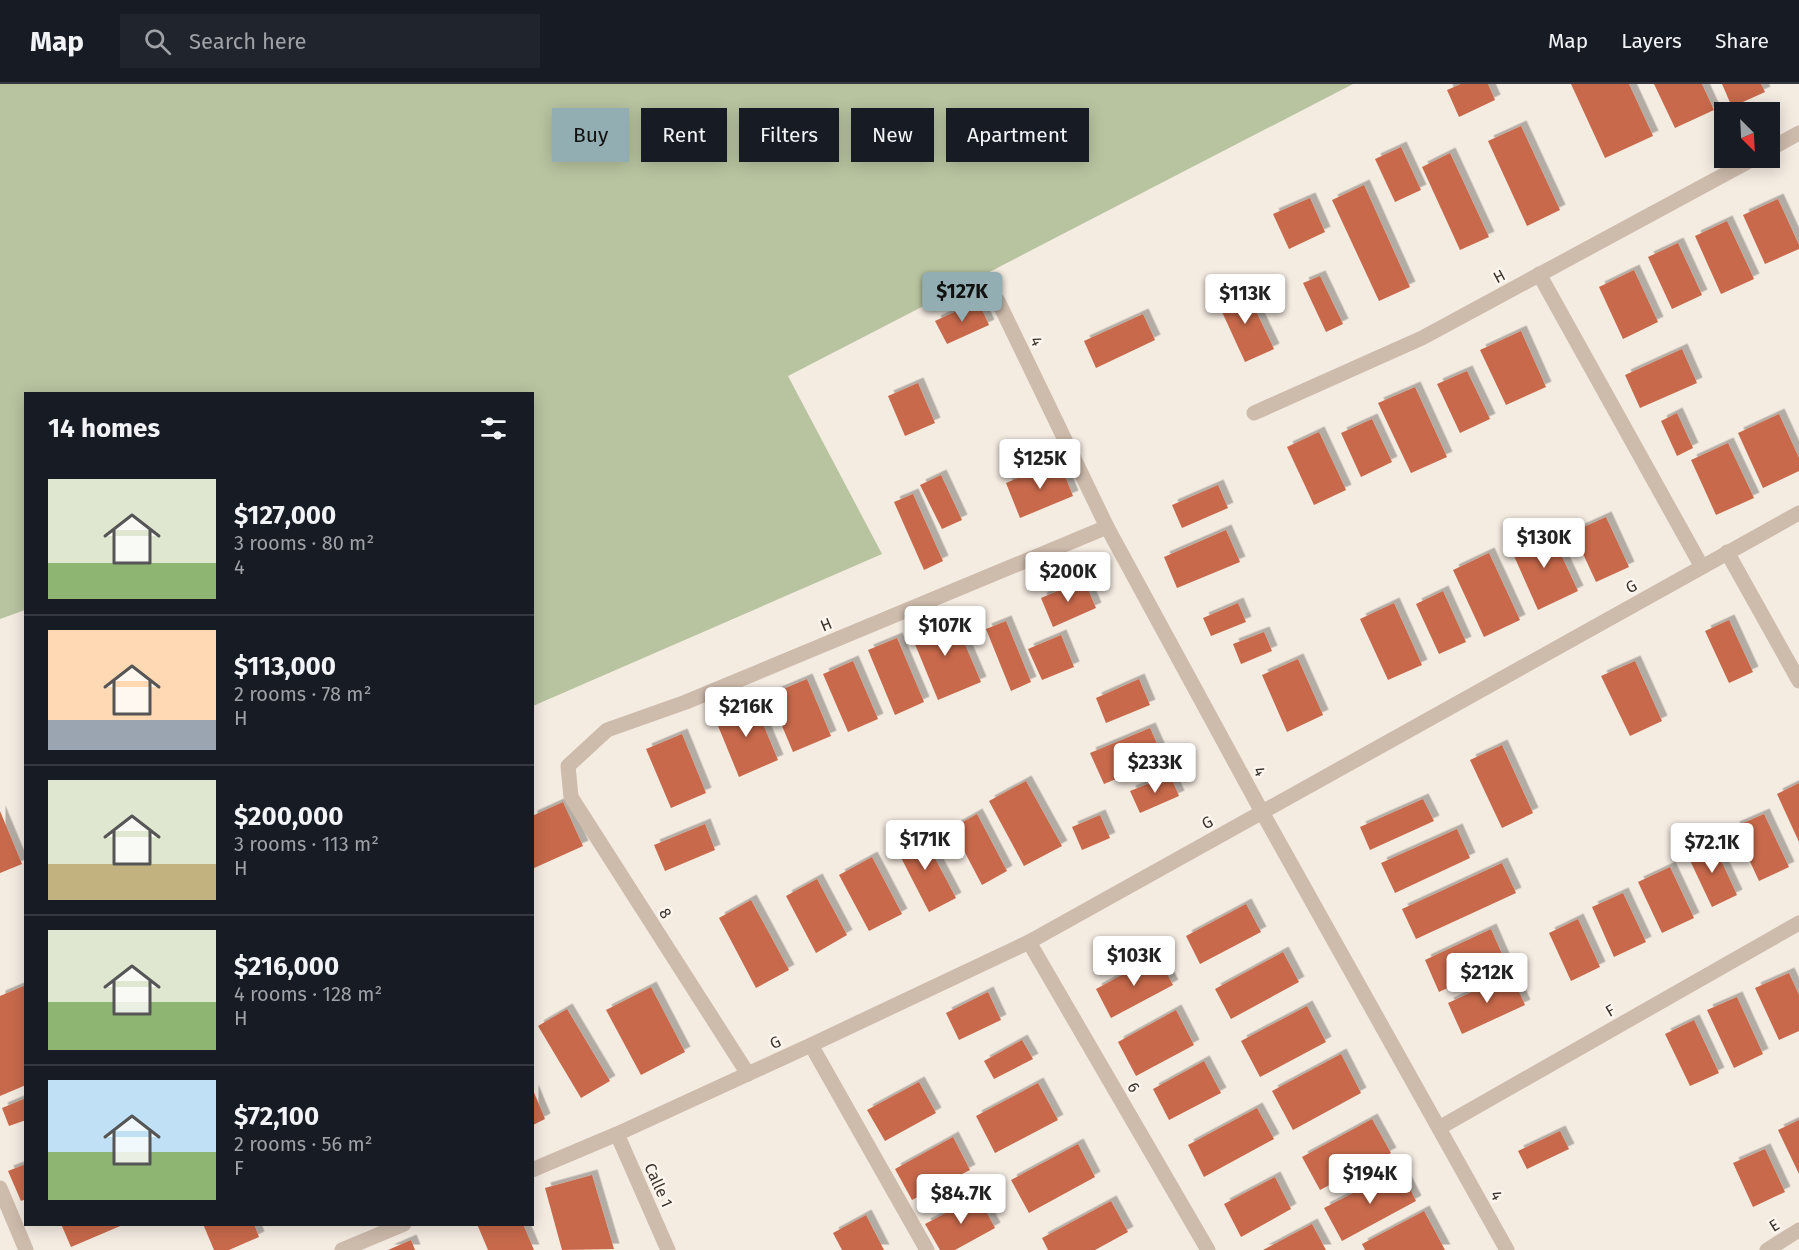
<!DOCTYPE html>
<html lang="en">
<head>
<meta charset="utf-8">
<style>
  body { margin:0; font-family:"Fira Sans",sans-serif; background:#20242c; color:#f1f3f6; height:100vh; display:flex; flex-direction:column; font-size:22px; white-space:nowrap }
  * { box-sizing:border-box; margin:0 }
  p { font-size:20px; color:#9ea1a6 }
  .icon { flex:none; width:33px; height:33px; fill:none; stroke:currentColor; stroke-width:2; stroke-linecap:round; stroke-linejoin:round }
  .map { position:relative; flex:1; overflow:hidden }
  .drawer { position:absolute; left:24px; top:308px; width:510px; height:834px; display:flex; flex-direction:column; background:#171b24; border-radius:0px; box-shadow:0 3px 15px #0003 }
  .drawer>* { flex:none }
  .hud { position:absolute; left:552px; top:24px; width:570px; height:54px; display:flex; gap:12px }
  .needle { width:39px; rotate:156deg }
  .controls { position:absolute; left:1714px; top:18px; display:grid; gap:12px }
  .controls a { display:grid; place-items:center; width:66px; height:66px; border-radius:0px; background:#171b24; box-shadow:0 3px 15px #0003; font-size:30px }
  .price { position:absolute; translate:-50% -51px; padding:0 14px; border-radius:6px; background:#fff; color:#222; font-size:20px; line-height:39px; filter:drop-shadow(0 2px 3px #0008) }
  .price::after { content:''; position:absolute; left:50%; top:36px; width:18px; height:14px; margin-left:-9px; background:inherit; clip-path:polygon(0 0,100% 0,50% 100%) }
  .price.selected { background:#92aeb2; color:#111 }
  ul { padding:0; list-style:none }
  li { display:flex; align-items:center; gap:18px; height:150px; padding:0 24px }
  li+li { border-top:2px solid #363941 }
  li span { display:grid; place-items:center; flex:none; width:168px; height:120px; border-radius:0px; color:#555 }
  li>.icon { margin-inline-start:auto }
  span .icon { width:72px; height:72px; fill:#fffc; stroke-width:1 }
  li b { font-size:26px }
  h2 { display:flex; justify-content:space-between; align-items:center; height:72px; padding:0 24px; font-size:26px }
  .chip { padding:0 21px; border-radius:0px; background:#171b24; box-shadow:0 3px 15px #0003; font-size:21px; line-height:54px }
  .chip.selected { background:#92aeb2; color:#111 }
  header { display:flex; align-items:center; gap:36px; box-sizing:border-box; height:84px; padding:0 30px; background:#171b24; border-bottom:2px solid #363941 }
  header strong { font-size:28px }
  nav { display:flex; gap:33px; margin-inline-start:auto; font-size:21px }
  .search { width:420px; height:54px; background:#20242c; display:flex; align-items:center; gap:15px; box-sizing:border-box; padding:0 21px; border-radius:0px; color:#9ea1a6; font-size:22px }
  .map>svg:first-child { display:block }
  .green { fill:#b8c4a0 }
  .building { fill:#c8694b; filter:url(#shadow) }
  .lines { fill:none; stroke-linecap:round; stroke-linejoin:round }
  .minor { stroke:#cdbbac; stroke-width:15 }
  .labels { text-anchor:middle; stroke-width:5; stroke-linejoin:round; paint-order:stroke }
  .street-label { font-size:16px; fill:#3b302b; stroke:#fbf5ee }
</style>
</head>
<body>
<header>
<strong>Map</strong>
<div class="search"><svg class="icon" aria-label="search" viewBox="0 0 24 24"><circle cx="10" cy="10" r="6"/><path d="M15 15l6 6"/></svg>Search here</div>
<nav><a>Map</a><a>Layers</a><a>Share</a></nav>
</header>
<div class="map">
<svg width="1799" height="1166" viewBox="0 0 1799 1166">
  <defs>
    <filter id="shadow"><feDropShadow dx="5.5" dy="-5.5" stdDeviation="0" flood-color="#0004"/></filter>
  </defs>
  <rect width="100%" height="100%" fill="#f4ebe1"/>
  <polygon class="green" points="0,0 1353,0 788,292 882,470 533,622 532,309 26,309 25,526 0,535"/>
  <g class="building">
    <polygon points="1461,0 1488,0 1495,16 1459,33 1447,6"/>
    <polygon points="1571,0 1629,0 1653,52 1605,74"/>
    <polygon points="1654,0 1702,0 1714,26 1675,44"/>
    <polygon points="1722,0 1761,0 1765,8 1732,23"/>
    <polygon points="1521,42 1560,126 1527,142 1488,57"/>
    <polygon points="1401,63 1421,106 1395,118 1375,75"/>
    <polygon points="1450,69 1489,153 1460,166 1422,83"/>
    <polygon points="1364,101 1410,203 1379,217 1332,116"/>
    <polygon points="1310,114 1325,148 1289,165 1273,130"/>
    <polygon points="1778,115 1799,161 1799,165 1765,180 1743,131"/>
    <polygon points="1727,137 1754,195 1721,210 1695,152"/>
    <polygon points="1678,159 1702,211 1672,225 1648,173"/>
    <polygon points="1634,186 1658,238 1623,255 1599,203"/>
    <polygon points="1320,192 1343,240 1326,248 1303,199"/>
    <polygon points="1245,204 1274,265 1245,278 1217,217"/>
    <polygon points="978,217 989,241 947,260 935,237"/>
    <polygon points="1143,230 1155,256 1096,284 1084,257"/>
    <polygon points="1521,247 1546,303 1506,321 1480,266"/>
    <polygon points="1682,265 1697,299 1640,324 1625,291"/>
    <polygon points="1467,287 1490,335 1460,349 1437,300"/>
    <polygon points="918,299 935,339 905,352 888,312"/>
    <polygon points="1415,303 1447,373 1411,389 1378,319"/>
    <polygon points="1677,329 1693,364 1677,372 1661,337"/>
    <polygon points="1779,330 1799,374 1799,387 1763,404 1738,349"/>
    <polygon points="1372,335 1392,378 1361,393 1341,349"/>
    <polygon points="1319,348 1346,406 1314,421 1287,363"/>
    <polygon points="1728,359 1754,414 1716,431 1691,376"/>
    <polygon points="1059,377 1073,412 1020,434 1006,399"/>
    <polygon points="941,391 962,436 942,445 920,401"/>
    <polygon points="1218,401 1228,424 1182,444 1172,421"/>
    <polygon points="913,410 943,477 924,486 894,418"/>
    <polygon points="1606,433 1629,483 1596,498 1573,448"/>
    <polygon points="1549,445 1578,507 1538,526 1510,463"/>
    <polygon points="1226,446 1240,478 1177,504 1164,473"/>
    <polygon points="1489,469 1520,536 1484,553 1453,486"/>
    <polygon points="1084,496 1096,524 1053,543 1041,514"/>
    <polygon points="1443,507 1466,558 1439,570 1416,520"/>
    <polygon points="1238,519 1246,538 1211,552 1203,534"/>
    <polygon points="1394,519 1422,581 1388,596 1360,535"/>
    <polygon points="952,530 981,598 938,616 910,548"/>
    <polygon points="1729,536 1753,588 1729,599 1705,547"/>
    <polygon points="1006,537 1031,598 1011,607 986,545"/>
    <polygon points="1264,548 1272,567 1241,580 1233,560"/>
    <polygon points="1061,551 1074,583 1042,596 1028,565"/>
    <polygon points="897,554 924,618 895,631 868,566"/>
    <polygon points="1298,575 1323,631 1287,648 1262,591"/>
    <polygon points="853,577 878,635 848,648 823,590"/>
    <polygon points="1635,577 1662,637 1630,652 1601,592"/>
    <polygon points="807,595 831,652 793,668 769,611"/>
    <polygon points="1139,595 1150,621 1106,639 1096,614"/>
    <polygon points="753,616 778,676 739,693 714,632"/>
    <polygon points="1150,644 1164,675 1104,700 1090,669"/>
    <polygon points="682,650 706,709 671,724 646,665"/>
    <polygon points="1502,661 1533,729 1502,744 1470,676"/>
    <polygon points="1170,691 1179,712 1140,729 1130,707"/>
    <polygon points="1026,697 1062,762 1024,782 989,717"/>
    <polygon points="1799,699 1799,758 1777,710"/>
    <polygon points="1423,715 1434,737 1370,766 1360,743"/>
    <polygon points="563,718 583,762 532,785 532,732"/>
    <polygon points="0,727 22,780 0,789"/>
    <polygon points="977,730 1007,787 982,801 952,744"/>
    <polygon points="1764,730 1789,783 1759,797 1734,743"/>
    <polygon points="1100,731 1110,754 1082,766 1072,743"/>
    <polygon points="705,740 715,766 665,787 654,761"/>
    <polygon points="1457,745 1470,774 1395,809 1381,779"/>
    <polygon points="920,746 956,814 929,828 894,760"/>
    <polygon points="1712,757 1737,811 1712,823 1686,768"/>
    <polygon points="872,773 902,830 869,847 839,791"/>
    <polygon points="1502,779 1516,809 1416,855 1402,825"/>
    <polygon points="1670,783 1694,834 1662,849 1638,798"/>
    <polygon points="817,795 847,851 816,869 786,812"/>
    <polygon points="1623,809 1646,858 1614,873 1592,823"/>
    <polygon points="751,816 789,886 756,904 719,834"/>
    <polygon points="1246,820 1261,848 1200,880 1186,852"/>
    <polygon points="1578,835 1600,883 1571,897 1549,849"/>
    <polygon points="1491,845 1505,877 1439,908 1425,876"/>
    <polygon points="1283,868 1299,898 1231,935 1215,905"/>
    <polygon points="1157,872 1173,901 1111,934 1096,905"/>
    <polygon points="1789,889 1799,911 1799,947 1779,956 1755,904"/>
    <polygon points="1511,890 1525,921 1462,950 1448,919"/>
    <polygon points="26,901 26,1001 0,1012 0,912"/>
    <polygon points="651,903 685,968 641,991 606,926"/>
    <polygon points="988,908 1001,936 959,956 946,929"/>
    <polygon points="1737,913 1763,970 1734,984 1707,926"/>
    <polygon points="1307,922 1326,958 1260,993 1241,957"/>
    <polygon points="567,925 610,997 581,1014 538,942"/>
    <polygon points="1176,926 1194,961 1136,992 1118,958"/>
    <polygon points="1694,936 1719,989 1690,1002 1665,950"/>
    <polygon points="1022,956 1033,975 994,995 984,977"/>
    <polygon points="1341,970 1361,1009 1293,1046 1272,1007"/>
    <polygon points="1204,977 1221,1009 1169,1036 1153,1005"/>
    <polygon points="919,998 936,1029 885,1057 867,1026"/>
    <polygon points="1038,999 1058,1036 995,1069 976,1032"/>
    <polygon points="533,1006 545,1035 533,1041"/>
    <polygon points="26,1014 26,1036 9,1042 2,1024"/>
    <polygon points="1257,1024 1274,1055 1204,1093 1188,1061"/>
    <polygon points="1372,1035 1391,1069 1320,1106 1302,1073"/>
    <polygon points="1799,1036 1799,1090 1778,1046"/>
    <polygon points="1560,1047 1569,1065 1527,1085 1518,1067"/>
    <polygon points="953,1053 970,1086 912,1116 895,1085"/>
    <polygon points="1078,1060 1095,1093 1029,1129 1011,1096"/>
    <polygon points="1765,1065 1785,1108 1753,1123 1733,1079"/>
    <polygon points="26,1080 26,1115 21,1117 8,1087"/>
    <polygon points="1400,1085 1416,1117 1342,1157 1324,1124"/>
    <polygon points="592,1091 614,1165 562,1166 545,1104"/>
    <polygon points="1275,1093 1291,1125 1241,1153 1224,1120"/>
    <polygon points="978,1112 995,1144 955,1166 940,1166 925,1140"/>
    <polygon points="1111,1117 1128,1148 1095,1166 1048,1166 1042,1154"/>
    <polygon points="1424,1127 1445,1166 1365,1166 1362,1160"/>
    <polygon points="866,1131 884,1166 842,1166 833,1149"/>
    <polygon points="61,1140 125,1140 71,1163"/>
    <polygon points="203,1140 254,1140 259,1153 229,1166 214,1166"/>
    <polygon points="477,1140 523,1140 534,1166 488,1166"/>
    <polygon points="1312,1140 1326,1166 1263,1166"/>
    <polygon points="411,1156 415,1166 388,1166"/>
  </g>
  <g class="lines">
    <g class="minor">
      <polyline points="1770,65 1799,49"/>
      <polyline points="1539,190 1702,483"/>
      <polyline points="998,217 1107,443 1262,728 1507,1166"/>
      <polyline points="1254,329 1422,254 1755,74"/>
      <polyline points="1727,468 1799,597"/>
      <polyline points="1029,858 1208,1166"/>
      <polyline points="811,961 927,1166"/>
      <polyline points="748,990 571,713 568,682 607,646 686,618 1107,443"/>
      <polyline points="1439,1044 1799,839"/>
      <polyline points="617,1050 668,1166"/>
      <polyline points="532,1086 617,1050 811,961 1029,858 1799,429"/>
      <polyline points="0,1104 26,1166"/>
      <polyline points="342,1166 404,1140"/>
      <polyline points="1767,1166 1799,1146"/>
    </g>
  </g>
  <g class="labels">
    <g class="street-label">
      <text transform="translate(1499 192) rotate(-28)" y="6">H</text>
      <text transform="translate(1037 257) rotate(64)" y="6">4</text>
      <text transform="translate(1631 502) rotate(-29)" y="6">G</text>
      <text transform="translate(826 540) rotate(-23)" y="6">H</text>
      <text transform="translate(1260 687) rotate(61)" y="6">4</text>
      <text transform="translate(1207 738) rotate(-29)" y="6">G</text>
      <text transform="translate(666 829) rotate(57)" y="6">8</text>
      <text transform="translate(1610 926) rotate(-30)" y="6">F</text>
      <text transform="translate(775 958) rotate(-25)" y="6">G</text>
      <text transform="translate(1134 1003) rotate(60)" y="6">6</text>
      <text transform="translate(659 1101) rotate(66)" y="6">Calle 1</text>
      <text transform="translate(1497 1111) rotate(61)" y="6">4</text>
      <text transform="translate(1774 1141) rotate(-32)" y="6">E</text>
    </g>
  </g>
</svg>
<div class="controls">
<a><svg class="needle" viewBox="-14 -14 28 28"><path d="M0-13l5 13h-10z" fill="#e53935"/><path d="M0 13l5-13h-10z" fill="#9ea1a6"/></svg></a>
</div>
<b class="price selected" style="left:962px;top:239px">$127K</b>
<b class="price" style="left:1245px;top:241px">$113K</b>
<b class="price" style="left:1040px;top:406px">$125K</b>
<b class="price" style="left:1544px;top:485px">$130K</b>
<b class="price" style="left:1068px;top:519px">$200K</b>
<b class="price" style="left:945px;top:573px">$107K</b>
<b class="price" style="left:746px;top:654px">$216K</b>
<b class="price" style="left:1155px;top:710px">$233K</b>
<b class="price" style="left:925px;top:787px">$171K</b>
<b class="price" style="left:1712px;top:790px">$72.1K</b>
<b class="price" style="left:1134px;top:903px">$103K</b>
<b class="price" style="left:1487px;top:920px">$212K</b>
<b class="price" style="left:1370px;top:1121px">$194K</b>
<b class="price" style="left:961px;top:1141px">$84.7K</b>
<div class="hud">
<a class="chip selected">Buy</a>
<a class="chip">Rent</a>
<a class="chip">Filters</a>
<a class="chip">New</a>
<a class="chip">Apartment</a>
</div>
<section class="drawer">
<h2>14 homes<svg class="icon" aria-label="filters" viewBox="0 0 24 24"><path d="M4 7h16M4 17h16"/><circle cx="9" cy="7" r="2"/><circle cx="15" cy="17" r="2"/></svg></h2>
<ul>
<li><span style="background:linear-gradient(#dfe7d0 70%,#8fb573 0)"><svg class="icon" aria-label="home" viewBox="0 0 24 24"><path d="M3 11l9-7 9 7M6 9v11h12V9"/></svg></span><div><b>$127,000</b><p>3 rooms · 80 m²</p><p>4</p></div></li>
<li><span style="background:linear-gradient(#ffd9b3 75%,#9aa5b1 0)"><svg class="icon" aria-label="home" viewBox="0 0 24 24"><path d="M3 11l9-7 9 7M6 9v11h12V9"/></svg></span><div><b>$113,000</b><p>2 rooms · 78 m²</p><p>H</p></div></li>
<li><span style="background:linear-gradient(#dfe7d0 70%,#c2b280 0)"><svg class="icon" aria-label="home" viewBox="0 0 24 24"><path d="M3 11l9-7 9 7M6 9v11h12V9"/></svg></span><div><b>$200,000</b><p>3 rooms · 113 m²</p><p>H</p></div></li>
<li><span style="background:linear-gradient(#dfe7d0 60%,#8fb573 0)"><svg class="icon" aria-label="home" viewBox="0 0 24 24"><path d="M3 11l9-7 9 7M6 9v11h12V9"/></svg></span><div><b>$216,000</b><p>4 rooms · 128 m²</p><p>H</p></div></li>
<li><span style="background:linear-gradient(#bfe0f5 60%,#8fb573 0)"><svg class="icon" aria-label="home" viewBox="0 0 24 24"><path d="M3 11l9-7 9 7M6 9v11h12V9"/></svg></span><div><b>$72,100</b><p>2 rooms · 56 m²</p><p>F</p></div></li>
</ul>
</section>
</div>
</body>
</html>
